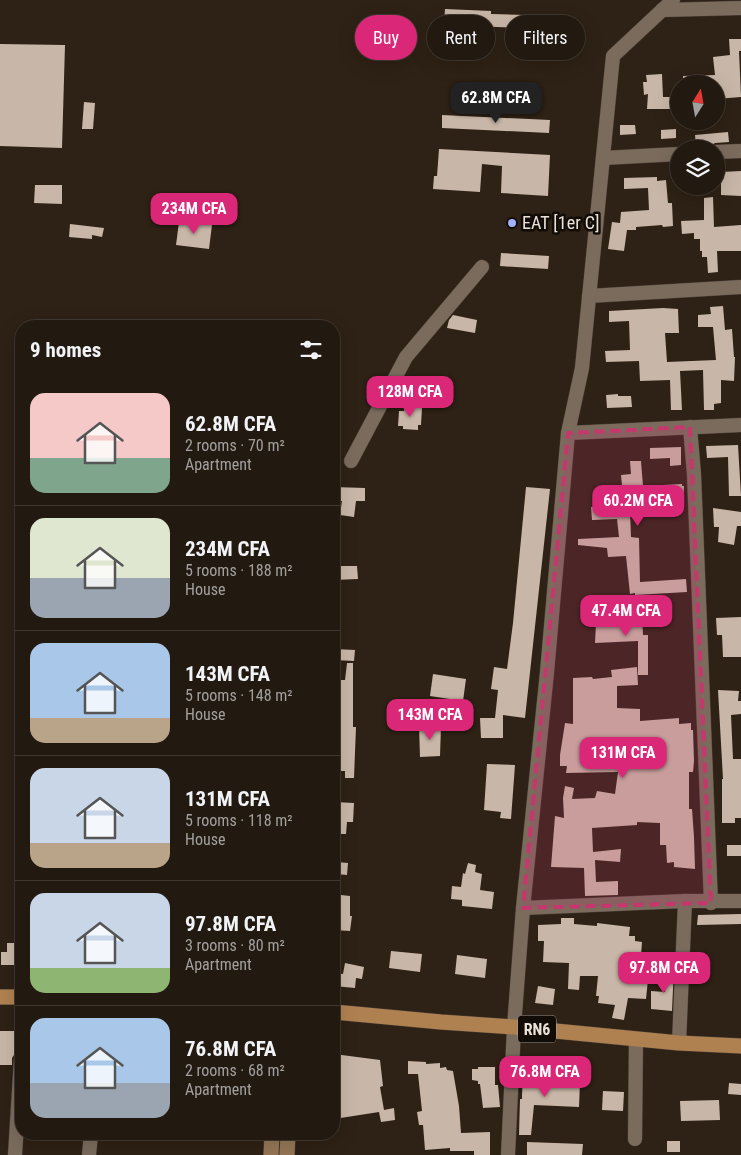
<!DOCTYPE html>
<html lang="en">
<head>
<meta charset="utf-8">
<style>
  body { margin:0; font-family:"Roboto Condensed",sans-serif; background:#2e261e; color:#f1f3f6; height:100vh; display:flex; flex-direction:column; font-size:19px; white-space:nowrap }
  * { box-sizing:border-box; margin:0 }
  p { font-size:16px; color:#a2a09f }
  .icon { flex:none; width:28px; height:28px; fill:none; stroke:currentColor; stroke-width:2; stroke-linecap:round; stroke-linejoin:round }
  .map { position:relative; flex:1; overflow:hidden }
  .panel { position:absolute; left:15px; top:320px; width:325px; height:820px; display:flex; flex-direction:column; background:#221910; border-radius:20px; box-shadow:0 5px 20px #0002,0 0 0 1px #3f3830 }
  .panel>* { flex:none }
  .banner { position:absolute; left:355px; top:15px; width:310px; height:45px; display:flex; gap:10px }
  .needle { width:32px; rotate:11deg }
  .buttons { position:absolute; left:670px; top:75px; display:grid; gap:10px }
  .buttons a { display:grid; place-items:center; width:55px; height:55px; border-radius:50%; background:#221910; box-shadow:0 5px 20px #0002,0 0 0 1px #3f3830; font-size:25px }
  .price { position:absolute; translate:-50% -42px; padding:0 11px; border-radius:10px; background:#db2777; color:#fff; font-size:16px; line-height:32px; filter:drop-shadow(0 1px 2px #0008) }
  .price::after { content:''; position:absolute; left:50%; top:30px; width:15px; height:11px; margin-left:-8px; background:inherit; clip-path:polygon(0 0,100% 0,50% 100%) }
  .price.current { background:#222; color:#fff }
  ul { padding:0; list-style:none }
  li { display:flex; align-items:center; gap:15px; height:125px; padding:0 15px }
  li+li { border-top:1px solid #3f3830 }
  li span { display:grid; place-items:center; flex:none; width:140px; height:100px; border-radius:15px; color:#555 }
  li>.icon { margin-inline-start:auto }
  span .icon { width:60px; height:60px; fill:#fffc; stroke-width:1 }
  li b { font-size:21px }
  h2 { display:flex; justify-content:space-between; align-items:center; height:60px; padding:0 15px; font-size:21px }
  .pill { padding:0 18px; border-radius:22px; background:#221910; box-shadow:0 5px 20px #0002,0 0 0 1px #3f3830; font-size:18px; line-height:45px }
  .pill.current { background:#db2777; color:#fff }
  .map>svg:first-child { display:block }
  .building { fill:#c8b7a8 }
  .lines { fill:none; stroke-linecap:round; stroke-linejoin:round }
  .street-casing { stroke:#493e36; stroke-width:15 }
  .secondary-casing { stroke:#493e36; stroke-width:16 }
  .primary-casing { stroke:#493e36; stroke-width:16 }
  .street { stroke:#7a6b5d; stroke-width:14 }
  .secondary { stroke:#957656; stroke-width:15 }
  .primary { stroke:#b08150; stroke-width:15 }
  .marked { fill:#c8366e; fill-opacity:0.2; stroke:#c8366e; stroke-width:4; stroke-dasharray:10 6; stroke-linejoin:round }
  .poi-dot { fill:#a3b2fd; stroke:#120c07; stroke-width:2 }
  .labels { text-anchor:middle; stroke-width:5; stroke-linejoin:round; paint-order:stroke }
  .shield { fill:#120c07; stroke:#a9a19a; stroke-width:1 }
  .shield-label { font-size:16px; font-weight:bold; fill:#eae1d9 }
  .poi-label { font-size:18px; fill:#eae1d9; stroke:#120c07; text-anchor:start }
</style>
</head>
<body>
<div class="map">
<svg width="741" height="1155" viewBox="0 0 741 1155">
  <rect width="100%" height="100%" fill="#2e2115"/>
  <g class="building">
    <polygon points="445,9 491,11 491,14 526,15 526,28 444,25"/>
    <polygon points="729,39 741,39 741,51 739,51 741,97 716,99 716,84 683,84 683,76 715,75 713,57 730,55"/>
    <polygon points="0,44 65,45 62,148 0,146"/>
    <polygon points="662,74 663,97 679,97 679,109 647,109 648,94 644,95 643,82 647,82 646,75"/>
    <polygon points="84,102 95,103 93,129 82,129"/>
    <polygon points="442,115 550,120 549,133 442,128"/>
    <polygon points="620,125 635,125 636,134 620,135"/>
    <polygon points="676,129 676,138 661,139 661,130"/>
    <polygon points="728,132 729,142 715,143 709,147 708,146 696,147 695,135"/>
    <polygon points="439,149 550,155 548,196 501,193 502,166 482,164 480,192 433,189 434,176 437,176"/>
    <polygon points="741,171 741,196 721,195 721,172"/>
    <polygon points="657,177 657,181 666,180 668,203 672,203 673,226 663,227 662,225 636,227 636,230 627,230 624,251 608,249 612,222 620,223 621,212 649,210 648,188 624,189 624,178"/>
    <polygon points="35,185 62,185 62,204 34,203"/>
    <polygon points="713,197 714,227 741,225 741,251 717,251 718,272 708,273 707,257 702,257 702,251 700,251 700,239 694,239 694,233 682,234 681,221 704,220 704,198"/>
    <polygon points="179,222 212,225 209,249 176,245"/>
    <polygon points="70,224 104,228 102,237 92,235 92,239 69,237"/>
    <polygon points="501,253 549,256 548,269 500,266"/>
    <polygon points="723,306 725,330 732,329 734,357 735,357 734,381 721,380 721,403 714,404 714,410 704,410 703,370 680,371 682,410 671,410 670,380 640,381 639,361 606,362 605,351 630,350 629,321 609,322 609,311 663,308 678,309 679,333 665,333 667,362 716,360 713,327 698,327 698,315 711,314 710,307"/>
    <polygon points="453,315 477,320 475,333 447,328 449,320"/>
    <polygon points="618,394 618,396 631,396 632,407 607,408 606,395"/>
    <polygon points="405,407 422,408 421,425 418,425 418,430 403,429 403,426 398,426 399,411 404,411"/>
    <polygon points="738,445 741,496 729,496 728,457 707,458 706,446"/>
    <polygon points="681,447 681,465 670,466 670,458 650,459 650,448"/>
    <polygon points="630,461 641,461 643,486 682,484 682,486 684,486 683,510 630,512 631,537 639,538 640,582 686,579 687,592 635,595 635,593 630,594 626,556 608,557 607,548 578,545 578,539 619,537 617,519 592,520 591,507 624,506 621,475 631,474"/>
    <polygon points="334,487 365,488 365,501 356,501 354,517 340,515 342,501 334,501"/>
    <polygon points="526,487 550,489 525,718 503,715 503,738 481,738 480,718 495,718 498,690 491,689 494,667 507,669 513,623"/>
    <polygon points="713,508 741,512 741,526 737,526 734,545 718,542 719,527 714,527"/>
    <polygon points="334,566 357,566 358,579 334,580"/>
    <polygon points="628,614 642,614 643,635 648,635 648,675 638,675 638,641 595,643 596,623 628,618"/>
    <polygon points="741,617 741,657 723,657 722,635 717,635 716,618"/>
    <polygon points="334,649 355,650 354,661 334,660"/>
    <polygon points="347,663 353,663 353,727 356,727 354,778 345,778 345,771 334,771 334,680 345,680"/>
    <polygon points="637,667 638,685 617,686 617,708 640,709 640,721 679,718 679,724 691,723 691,730 693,730 694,761 693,772 689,772 689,809 692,809 694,837 695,869 674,867 674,862 667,863 666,845 660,845 660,823 659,823 637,822 637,825 592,828 593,852 621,849 620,862 595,860 596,882 618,881 618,895 585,896 584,868 551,867 555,816 564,818 563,798 565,786 574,788 572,799 595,798 597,791 615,794 618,772 566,773 567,766 560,766 560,755 565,723 573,724 573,678 592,677 593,679 612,677 611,670"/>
    <polygon points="433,674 466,679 463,701 430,696"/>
    <polygon points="718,690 739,691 738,701 741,701 741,714 731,715 733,759 741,759 741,818 735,818 735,823 722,823 722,779 723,779"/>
    <polygon points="419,726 441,726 440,756 420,757"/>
    <polygon points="487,764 515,765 511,819 500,818 501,812 484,810"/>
    <polygon points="334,802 354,803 353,822 347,822 346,834 337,834 338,817 334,816"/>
    <rect x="727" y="845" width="14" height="11"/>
    <polygon points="337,862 348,863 347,875 336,874"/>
    <polygon points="468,863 476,865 475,872 482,874 480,890 494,892 492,909 462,906 462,900 451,899 452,886 461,887 463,873 465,874"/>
    <polygon points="341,895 350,896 350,916 352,916 350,931 334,930 334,896 341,897"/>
    <polygon points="741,914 741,924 697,925 698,915"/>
    <polygon points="561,918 574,918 574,924 597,926 597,923 630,927 629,936 635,936 635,941 642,942 640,969 649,970 646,999 628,998 624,1020 612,1018 615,1005 598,1003 599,996 596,996 598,976 580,976 579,990 568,989 569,963 543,962 544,941 538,941 538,925 561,924"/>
    <polygon points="7,943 17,943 19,965 1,965 1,952 7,952"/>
    <polygon points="391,951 422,954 420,972 389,968"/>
    <polygon points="457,955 487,959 485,978 455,974"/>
    <polygon points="345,963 364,967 362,979 356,978 355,988 334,986 334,973 343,974"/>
    <polygon points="668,965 674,966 672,1011 651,1009 651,991 665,992"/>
    <polygon points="538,986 555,989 553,1005 535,1003"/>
    <polygon points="0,1031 16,1031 16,1052 12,1058 12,1065 0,1065"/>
    <polygon points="334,1054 380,1060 383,1086 380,1087 384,1110 394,1108 395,1120 381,1122 379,1112 334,1119"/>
    <polygon points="408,1061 426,1062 426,1064 440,1063 440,1068 446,1067 447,1070 453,1071 459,1106 461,1133 490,1132 490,1155 474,1155 474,1151 450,1151 450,1148 425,1150 423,1125 419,1125 417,1112 422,1111 418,1074 408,1074"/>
    <polygon points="478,1067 495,1067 495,1085 498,1085 500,1107 483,1108 480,1084 478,1084 478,1081 472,1080 472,1069 478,1069"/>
    <polygon points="523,1072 535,1073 535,1080 580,1082 579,1107 534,1105 531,1135 519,1135 520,1099 522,1099 522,1096"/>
    <polygon points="729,1083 741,1084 741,1095 728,1094"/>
    <polygon points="603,1091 624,1092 623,1111 602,1110"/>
    <polygon points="719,1100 720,1120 681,1121 680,1101"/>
    <rect x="667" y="1141" width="13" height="11"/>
    <polygon points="527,1142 583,1144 582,1155 527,1155"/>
  </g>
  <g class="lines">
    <defs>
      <g id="street">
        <polyline points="662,10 741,8"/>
        <polyline points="716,152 741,151"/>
        <polyline points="603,158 679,154"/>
        <polyline points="589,296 741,287"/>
        <polyline points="690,427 694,474 711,903"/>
        <polyline points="568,433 741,425"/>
        <polyline points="351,461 406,357 482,267"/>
        <polyline points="523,908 685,901 741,901"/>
        <polyline points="679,1043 685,901"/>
        <polyline points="635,1139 636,1039"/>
        <polyline points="15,1155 21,1059"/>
        <polyline points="89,1155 91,1134"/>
        <polyline points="508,1155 514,1027 523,908 547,672 568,433 582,368 613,56 673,0"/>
      </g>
      <g id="secondary">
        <polyline points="271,1155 272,1134"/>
        <polyline points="287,1155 288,1134"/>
      </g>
      <g id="primary">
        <polyline points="0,997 21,997"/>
        <polyline points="334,1012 441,1022 514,1027 679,1043 741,1046"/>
      </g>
    </defs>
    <use href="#street" class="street-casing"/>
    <use href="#secondary" class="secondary-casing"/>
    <use href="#primary" class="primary-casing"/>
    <use href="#street" class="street"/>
    <use href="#secondary" class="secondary"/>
    <use href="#primary" class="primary"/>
  </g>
  <path class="marked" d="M690,427L711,903L523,908L568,433Z"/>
  <circle class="poi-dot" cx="512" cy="223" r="5"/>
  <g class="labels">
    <rect class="shield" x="518" y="1015.5" width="38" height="27" rx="4"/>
    <g class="shield-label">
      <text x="537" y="1035">RN6</text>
    </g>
    <g class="poi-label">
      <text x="522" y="229">EAT [1er C]</text>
    </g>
  </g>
</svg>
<div class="buttons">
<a><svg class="needle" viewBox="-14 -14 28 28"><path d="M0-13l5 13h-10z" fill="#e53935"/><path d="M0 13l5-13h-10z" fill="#a2a09f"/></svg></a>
<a><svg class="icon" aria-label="layers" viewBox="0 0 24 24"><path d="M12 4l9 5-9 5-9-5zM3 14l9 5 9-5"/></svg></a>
</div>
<b class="price current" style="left:496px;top:124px">62.8M CFA</b>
<b class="price" style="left:194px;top:235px">234M CFA</b>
<b class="price" style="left:410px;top:418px">128M CFA</b>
<b class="price" style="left:638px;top:527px">60.2M CFA</b>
<b class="price" style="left:626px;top:637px">47.4M CFA</b>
<b class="price" style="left:430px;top:741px">143M CFA</b>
<b class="price" style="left:623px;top:779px">131M CFA</b>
<b class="price" style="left:664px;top:994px">97.8M CFA</b>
<b class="price" style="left:545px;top:1098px">76.8M CFA</b>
<div class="banner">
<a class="pill current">Buy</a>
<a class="pill">Rent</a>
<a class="pill">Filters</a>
</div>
<section class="panel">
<h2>9 homes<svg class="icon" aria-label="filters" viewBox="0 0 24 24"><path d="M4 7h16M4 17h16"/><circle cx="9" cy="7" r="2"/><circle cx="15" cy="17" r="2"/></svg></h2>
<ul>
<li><span style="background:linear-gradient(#f6c9c9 65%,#7fa58c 0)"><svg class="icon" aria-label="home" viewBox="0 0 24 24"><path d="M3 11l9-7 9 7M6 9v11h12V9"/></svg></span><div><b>62.8M CFA</b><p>2 rooms · 70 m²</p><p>Apartment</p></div></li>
<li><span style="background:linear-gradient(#dfe7d0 60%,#9aa5b1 0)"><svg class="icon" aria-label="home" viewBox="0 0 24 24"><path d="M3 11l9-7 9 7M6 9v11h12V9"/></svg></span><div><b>234M CFA</b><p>5 rooms · 188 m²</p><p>House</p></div></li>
<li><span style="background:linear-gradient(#a9c7e8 75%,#b9a48a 0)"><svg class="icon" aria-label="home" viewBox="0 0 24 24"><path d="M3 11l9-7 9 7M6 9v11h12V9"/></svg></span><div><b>143M CFA</b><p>5 rooms · 148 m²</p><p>House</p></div></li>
<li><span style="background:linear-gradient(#c9d6e8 75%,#b9a48a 0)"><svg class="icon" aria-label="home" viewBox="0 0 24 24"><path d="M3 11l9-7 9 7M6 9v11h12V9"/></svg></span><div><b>131M CFA</b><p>5 rooms · 118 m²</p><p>House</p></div></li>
<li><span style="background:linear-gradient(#c9d6e8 75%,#8fb573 0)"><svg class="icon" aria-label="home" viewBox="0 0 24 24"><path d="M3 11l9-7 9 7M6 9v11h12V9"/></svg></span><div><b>97.8M CFA</b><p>3 rooms · 80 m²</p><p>Apartment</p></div></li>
<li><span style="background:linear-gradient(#a9c7e8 65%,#9aa5b1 0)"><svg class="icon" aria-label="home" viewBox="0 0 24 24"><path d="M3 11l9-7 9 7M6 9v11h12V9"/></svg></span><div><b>76.8M CFA</b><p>2 rooms · 68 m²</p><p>Apartment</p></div></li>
</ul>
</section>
</div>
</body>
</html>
